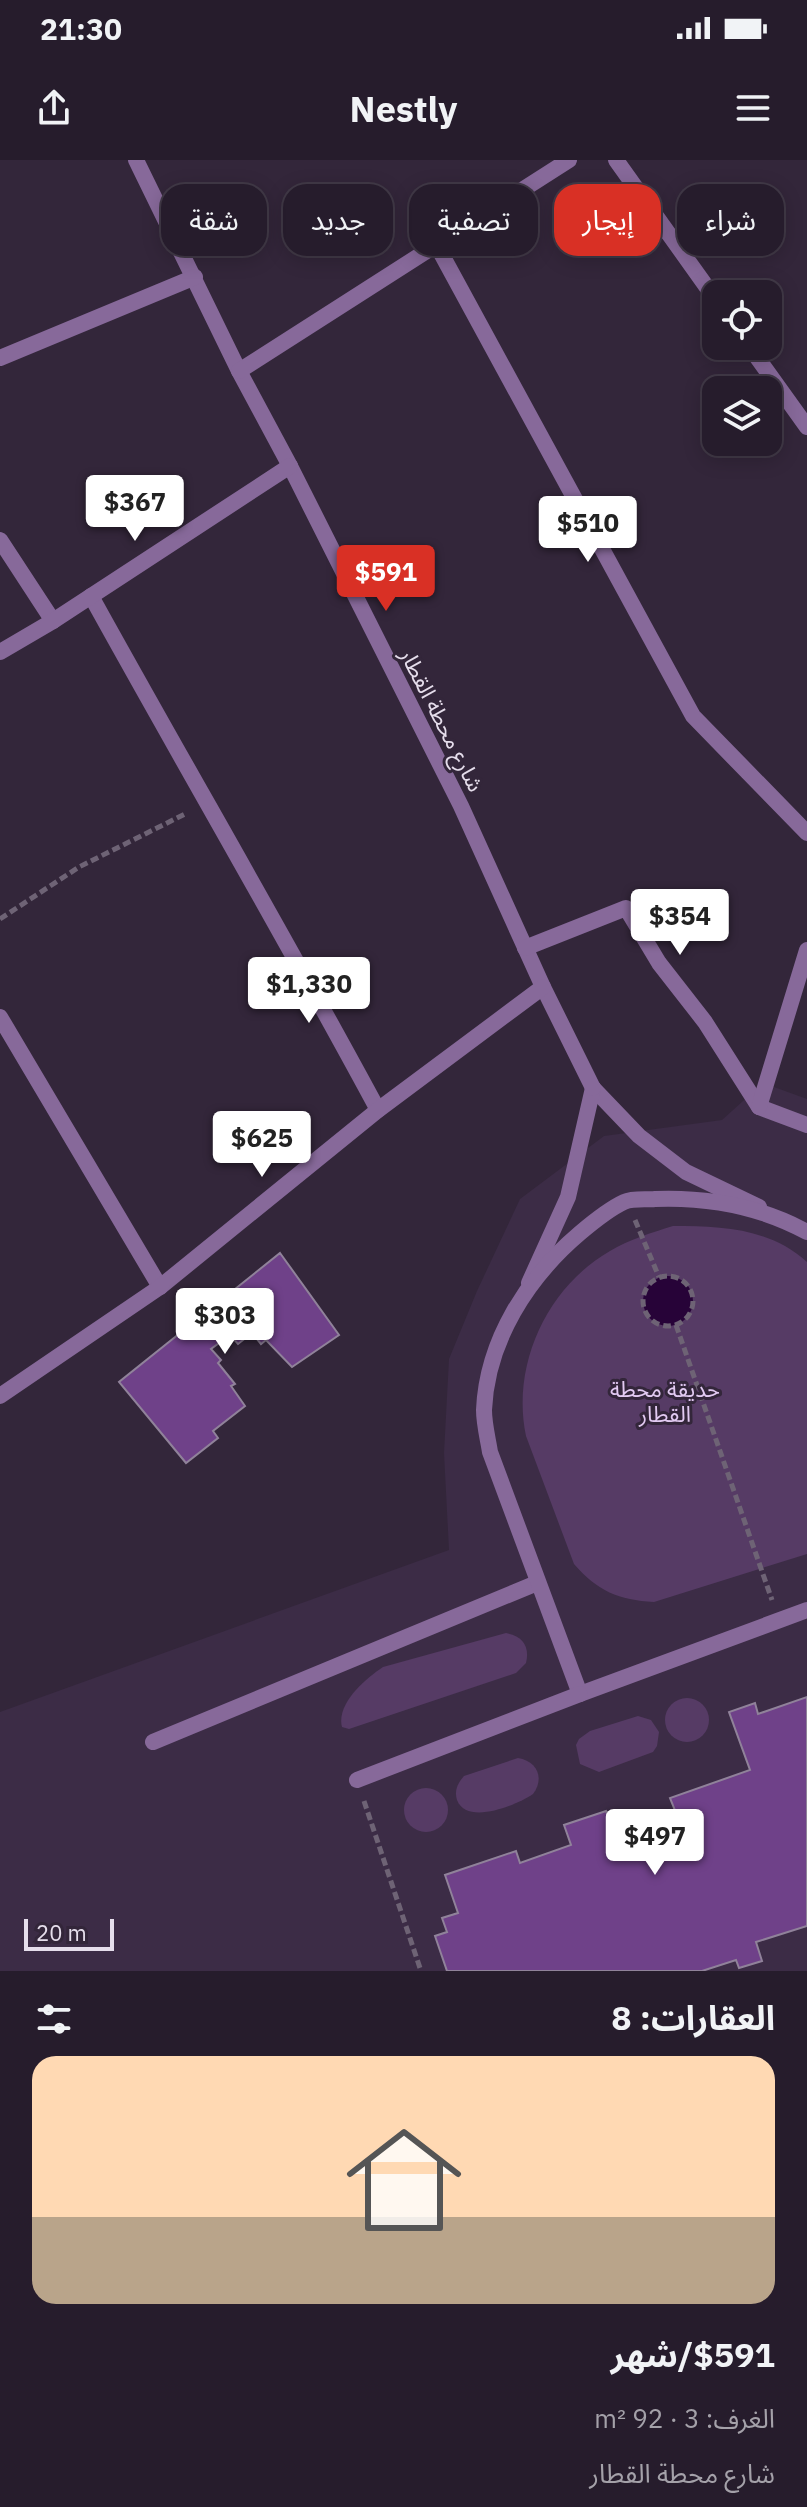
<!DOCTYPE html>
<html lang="ar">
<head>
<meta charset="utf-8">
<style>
  body { margin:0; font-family:"IBM Plex Sans","Noto Sans Arabic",sans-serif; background:#322938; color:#f1f3f6; direction:rtl; height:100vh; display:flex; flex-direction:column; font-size:30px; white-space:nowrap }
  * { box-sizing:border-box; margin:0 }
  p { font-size:26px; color:#a4a1a9 }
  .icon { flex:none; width:44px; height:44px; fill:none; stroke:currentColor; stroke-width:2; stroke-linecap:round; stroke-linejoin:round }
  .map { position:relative; height:1811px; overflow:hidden; direction:ltr }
  .drawer { display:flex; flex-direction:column; background:#261c2c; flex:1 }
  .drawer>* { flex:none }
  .banner { position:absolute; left:24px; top:24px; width:760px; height:72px; direction:rtl; display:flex; gap:16px }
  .controls { position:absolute; left:702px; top:120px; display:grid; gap:16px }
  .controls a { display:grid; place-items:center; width:80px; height:80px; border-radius:16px; background:#261c2c; box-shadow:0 4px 20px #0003,0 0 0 2px #423a48; font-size:40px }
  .scale { position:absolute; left:24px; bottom:20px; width:90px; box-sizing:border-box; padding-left:8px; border:4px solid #e6deec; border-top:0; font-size:22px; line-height:28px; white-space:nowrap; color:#e6deec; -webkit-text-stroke:6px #33263a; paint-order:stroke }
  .price { position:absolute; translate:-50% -68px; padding:0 18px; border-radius:8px; background:#fff; color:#222; font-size:26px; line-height:52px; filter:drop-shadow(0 2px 4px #0008) }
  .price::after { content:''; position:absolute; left:50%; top:48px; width:24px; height:18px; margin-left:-12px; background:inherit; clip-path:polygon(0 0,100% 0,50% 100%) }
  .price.on { background:#d93025; color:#fff }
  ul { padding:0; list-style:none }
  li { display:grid; align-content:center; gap:16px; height:424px; padding:0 32px }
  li+li { border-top:2px solid #423a48 }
  li span { display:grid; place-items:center; height:248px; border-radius:24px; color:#555 }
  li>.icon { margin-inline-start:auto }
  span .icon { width:144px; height:144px; fill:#fffc; stroke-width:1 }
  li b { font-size:34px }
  h2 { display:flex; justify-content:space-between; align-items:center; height:96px; padding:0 32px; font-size:34px }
  .pill { padding:0 28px; border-radius:24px; background:#261c2c; box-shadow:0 4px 20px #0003,0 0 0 2px #423a48; font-size:28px; line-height:72px }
  .pill.on { background:#d93025; color:#fff }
  .status { display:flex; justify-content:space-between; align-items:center; height:56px; padding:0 40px; background:#261c2c; direction:ltr }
  .status svg { height:22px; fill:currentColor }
  header { display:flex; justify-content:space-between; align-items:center; height:104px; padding:0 32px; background:#261c2c; font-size:36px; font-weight:700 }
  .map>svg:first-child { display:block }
  .built { fill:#3c2c46 }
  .green { fill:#563b65 }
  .water { fill:#270338 }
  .building { fill:#6f4189; stroke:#90829a; stroke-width:2 }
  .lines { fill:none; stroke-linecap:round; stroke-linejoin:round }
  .path { stroke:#6e6375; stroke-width:5; stroke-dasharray:8 4; stroke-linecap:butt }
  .service { stroke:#87699a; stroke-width:16 }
  .minor { stroke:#87699a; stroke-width:16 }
  .labels { text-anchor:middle; stroke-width:6; stroke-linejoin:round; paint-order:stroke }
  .street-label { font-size:22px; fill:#e6deec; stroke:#33263a }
  .park-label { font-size:22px; fill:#e2caf2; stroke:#33263a }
</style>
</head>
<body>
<div class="status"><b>21:30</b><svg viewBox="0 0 49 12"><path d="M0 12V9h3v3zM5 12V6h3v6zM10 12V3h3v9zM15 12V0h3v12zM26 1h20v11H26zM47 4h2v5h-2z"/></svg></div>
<header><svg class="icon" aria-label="menu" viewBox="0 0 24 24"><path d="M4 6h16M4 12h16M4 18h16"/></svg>Nestly<svg class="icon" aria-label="share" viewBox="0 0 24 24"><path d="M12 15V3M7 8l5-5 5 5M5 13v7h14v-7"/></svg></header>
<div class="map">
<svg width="807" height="1811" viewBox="0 0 807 1811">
  <rect width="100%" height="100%" fill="#33263a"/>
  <polygon class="built" points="763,923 807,939 807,1811 0,1811 0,1552 449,1390 444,1293 449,1199 477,1131 520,1039 604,976 722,960"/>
  <g class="green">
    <path d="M673,1066C721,1066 770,1068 807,1102V1394L654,1442C619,1440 597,1431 574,1404L526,1276C511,1205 547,1127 610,1091C630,1079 651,1073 673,1066Z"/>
    <path d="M506,1473C523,1476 530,1487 526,1503L516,1513L349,1569L342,1567C336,1544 365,1519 383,1507Z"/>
    <circle cx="687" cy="1560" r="22"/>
    <polygon points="638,1556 651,1560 659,1572 657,1586 653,1592 599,1612 580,1604 576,1585 579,1579 590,1571"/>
    <path d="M518,1598C537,1601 545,1618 533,1634C517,1645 467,1666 457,1640C454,1630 458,1623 464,1616Z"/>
    <circle cx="426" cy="1650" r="22"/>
  </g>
  <circle class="water" cx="668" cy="1141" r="25"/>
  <g class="building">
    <polygon points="280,1093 339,1175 292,1207 266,1180 261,1184 252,1173 238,1184 230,1175 211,1189 221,1200 218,1203 235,1224 231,1226 245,1246 213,1271 218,1278 186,1303 119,1222"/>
    <polygon points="807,1537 807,1766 756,1782 762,1801 739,1808 736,1800 702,1811 447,1811 435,1776 447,1772 442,1758 458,1753 445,1715 516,1691 520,1703 571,1685 564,1665 606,1651 615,1674 676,1653 670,1638 750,1610 729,1552 755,1543 758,1554"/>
  </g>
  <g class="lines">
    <g class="path">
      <polyline points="0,759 79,707 187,653"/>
      <polyline points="635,1060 659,1117"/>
      <circle cx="668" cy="1141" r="25"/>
      <polyline points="676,1165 772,1440"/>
      <polyline points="364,1641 421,1811"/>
    </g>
    <g class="service">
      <polyline points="593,928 639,976 686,1012 759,1047"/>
      <polyline points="529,1123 568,1037 593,928"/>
      <polyline points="153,1582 537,1423"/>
    </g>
    <g class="minor">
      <polyline points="136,0 239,211 290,306 461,646 543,827 593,928"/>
      <polyline points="616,0 716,140"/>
      <polyline points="436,84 693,556 807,673"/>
      <polyline points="749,186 807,267"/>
      <polyline points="0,198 195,117"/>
      <polyline points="239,211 569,0"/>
      <polyline points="0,380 53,461"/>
      <path d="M91,436C186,608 285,777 378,950"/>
      <polyline points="0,492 53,461 290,306"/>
      <polyline points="525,788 626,748 659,803 705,862 759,947 807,965"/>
      <polyline points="0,857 160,1127"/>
      <polyline points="759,947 807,790"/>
      <path d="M807,1072C759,1046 709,1037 655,1039C645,1040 633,1038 624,1042C609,1049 593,1062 580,1073C528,1117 487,1180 484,1250C484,1264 488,1279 490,1292L580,1534L807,1450"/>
      <polyline points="0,1236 160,1127 378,950 543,827"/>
      <polyline points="357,1620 580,1534"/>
    </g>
  </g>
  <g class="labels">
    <g class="street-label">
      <text transform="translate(442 560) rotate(63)" y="8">شارع محطة القطار</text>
    </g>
    <g class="park-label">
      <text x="665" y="1237">حديقة محطة<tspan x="665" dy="25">القطار</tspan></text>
    </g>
  </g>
</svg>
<div class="controls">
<a><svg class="icon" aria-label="locate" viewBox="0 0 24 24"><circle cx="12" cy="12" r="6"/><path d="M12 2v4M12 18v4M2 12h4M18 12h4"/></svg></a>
<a><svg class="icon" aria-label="layers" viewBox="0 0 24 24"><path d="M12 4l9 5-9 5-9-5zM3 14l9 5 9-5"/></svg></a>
</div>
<div class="scale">20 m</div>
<b class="price" style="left:135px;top:383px">$367</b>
<b class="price" style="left:588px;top:404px">$510</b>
<b class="price on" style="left:386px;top:453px">$591</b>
<b class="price" style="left:680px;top:797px">$354</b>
<b class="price" style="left:309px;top:865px">$1,330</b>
<b class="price" style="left:262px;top:1019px">$625</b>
<b class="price" style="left:225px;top:1196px">$303</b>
<b class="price" style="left:655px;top:1717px">$497</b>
<div class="banner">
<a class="pill">شراء</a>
<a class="pill on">إيجار</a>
<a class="pill">تصفية</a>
<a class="pill">جديد</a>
<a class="pill">شقة</a>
</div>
</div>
<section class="drawer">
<h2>العقارات: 8<svg class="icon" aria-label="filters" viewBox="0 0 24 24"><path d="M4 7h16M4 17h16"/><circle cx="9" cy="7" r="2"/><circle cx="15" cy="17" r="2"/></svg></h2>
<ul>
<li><span style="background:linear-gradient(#ffd9b3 65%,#b9a48a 0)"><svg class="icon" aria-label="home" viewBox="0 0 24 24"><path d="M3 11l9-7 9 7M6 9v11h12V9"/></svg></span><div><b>$591/شهر</b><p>الغرف: 3 · 92 m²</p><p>شارع محطة القطار</p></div></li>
</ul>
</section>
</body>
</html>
